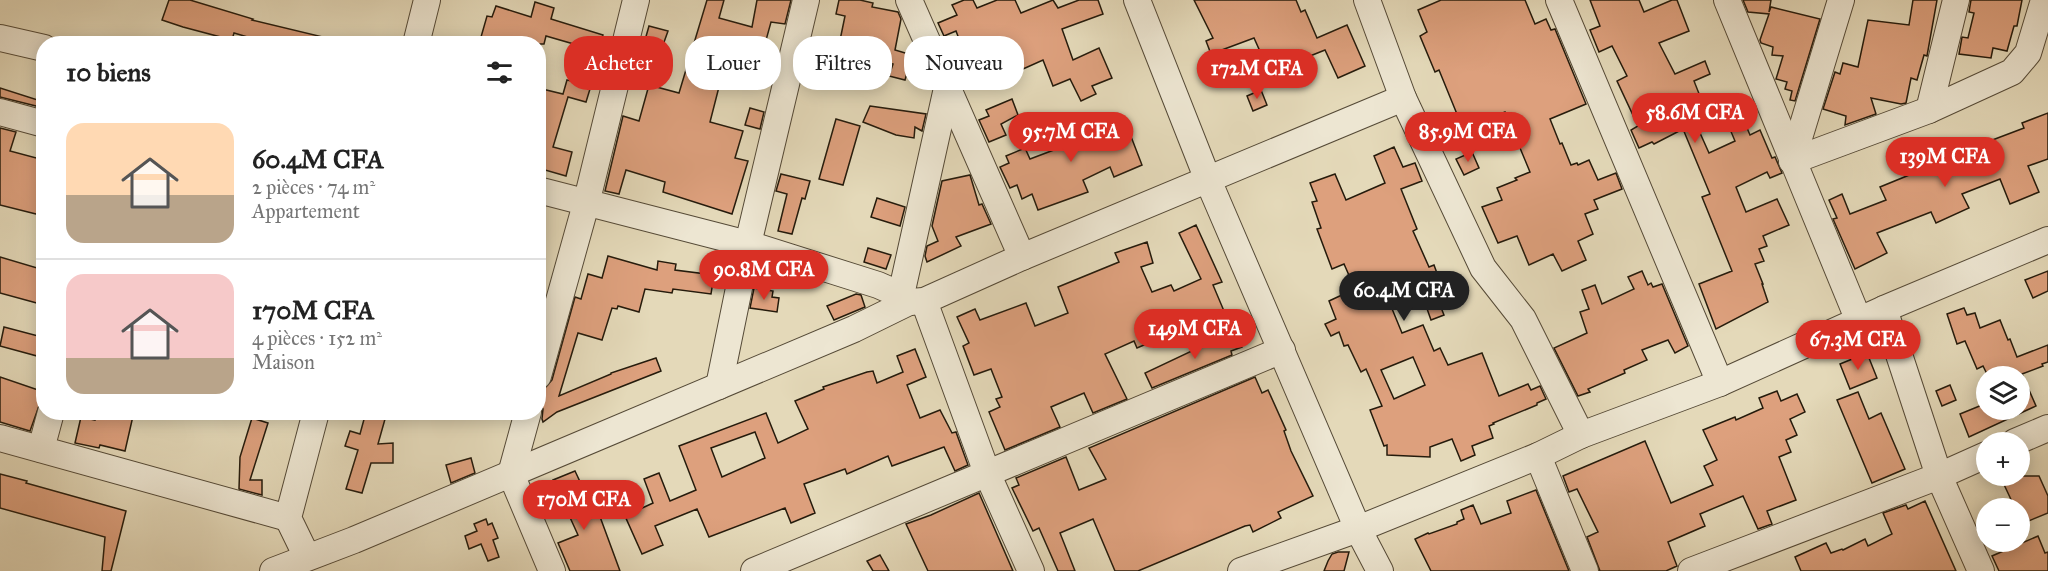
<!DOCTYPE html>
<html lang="fr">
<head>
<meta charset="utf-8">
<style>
  body { margin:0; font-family:"IM FELL Great Primer",serif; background:#f2f2f2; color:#222; height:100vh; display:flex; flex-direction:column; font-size:22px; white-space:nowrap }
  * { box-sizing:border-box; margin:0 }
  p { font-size:20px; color:#767676 }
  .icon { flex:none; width:33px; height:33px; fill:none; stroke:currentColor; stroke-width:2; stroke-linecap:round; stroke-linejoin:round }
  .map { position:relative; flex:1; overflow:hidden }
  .details { position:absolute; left:36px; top:36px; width:510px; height:384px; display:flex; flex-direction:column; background:#fff; border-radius:24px; box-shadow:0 3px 15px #0003 }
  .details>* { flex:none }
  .hud { position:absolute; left:564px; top:36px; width:570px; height:54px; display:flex; gap:12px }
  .buttons { position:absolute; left:1976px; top:366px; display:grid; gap:12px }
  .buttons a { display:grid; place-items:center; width:54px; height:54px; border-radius:50%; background:#fff; box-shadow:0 3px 15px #0003; font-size:30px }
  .price { position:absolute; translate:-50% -51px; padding:0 14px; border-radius:21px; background:#d93025; color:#fff; font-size:20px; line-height:39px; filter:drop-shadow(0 2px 3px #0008) }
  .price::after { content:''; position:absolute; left:50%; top:36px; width:18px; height:14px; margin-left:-9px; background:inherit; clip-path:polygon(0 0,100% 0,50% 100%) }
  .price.on { background:#222; color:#fff }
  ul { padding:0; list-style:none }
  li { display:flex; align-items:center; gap:18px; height:150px; padding:0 30px }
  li+li { border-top:2px solid #e0e0e0 }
  li span { display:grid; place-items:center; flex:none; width:168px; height:120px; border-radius:18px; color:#555 }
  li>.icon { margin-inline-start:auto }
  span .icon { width:72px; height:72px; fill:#fffc; stroke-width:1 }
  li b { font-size:26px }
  h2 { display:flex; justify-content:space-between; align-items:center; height:72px; padding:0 30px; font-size:26px }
  .chip { padding:0 21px; border-radius:24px; background:#fff; box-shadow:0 3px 15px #0003; font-size:21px; line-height:54px }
  .chip.on { background:#d93025; color:#fff }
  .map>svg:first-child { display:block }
  .building { fill:#dda07d; stroke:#251b0c; stroke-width:1.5; fill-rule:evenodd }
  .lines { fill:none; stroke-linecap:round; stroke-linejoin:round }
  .minor-casing { stroke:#554a37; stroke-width:28 }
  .minor { stroke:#ede6d2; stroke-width:26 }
</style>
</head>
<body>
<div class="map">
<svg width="2048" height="571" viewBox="0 0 2048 571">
  <rect width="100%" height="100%" fill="#e4d9b9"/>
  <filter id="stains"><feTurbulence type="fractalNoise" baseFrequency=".00333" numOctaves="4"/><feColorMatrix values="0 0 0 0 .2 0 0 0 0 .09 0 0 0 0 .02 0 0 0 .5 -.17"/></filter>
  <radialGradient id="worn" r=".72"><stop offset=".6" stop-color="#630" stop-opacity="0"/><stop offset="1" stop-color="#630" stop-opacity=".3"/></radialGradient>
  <g class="building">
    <polygon points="169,0 190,0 253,19 252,20 327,38 326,44 271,44 234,33 232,40 183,27 162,20"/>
    <polygon points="707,0 724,0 719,18 752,27 757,0 791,0 785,24 771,22 757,73 725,65 721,79 710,122 743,131 735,158 748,161 732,214 663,192 665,182 626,170 619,194 605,191 623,116 639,121 649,85 679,93"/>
    <polygon points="839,0 860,0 873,3 872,7 898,12 901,19 895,50 912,55 905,80 889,76 893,64 864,57 865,55 838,50 845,16 836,14"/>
    <polygon points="964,0 973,0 977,8 997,0 1015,0 1021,13 1053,0 1058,8 1079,0 1098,0 1103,14 1062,29 1073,60 1099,48 1112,78 1092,86 1096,94 1081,101 1070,79 1053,86 1043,60 994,82 989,69 977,74 967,51 964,52 956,31 944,36 938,23 957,15 952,5"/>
    <polygon points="1194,0 1296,0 1301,12 1305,10 1317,38 1347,25 1365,66 1338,78 1325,50 1300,60 1303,67 1280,79 1268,56 1263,58 1254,38 1211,54 1206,41 1213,38"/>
    <polygon points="1441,0 1525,0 1535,24 1546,19 1551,30 1555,29 1586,104 1550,119 1560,144 1562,143 1571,165 1577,163 1578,165 1589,160 1598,180 1616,173 1622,189 1594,200 1598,209 1585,214 1593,234 1578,241 1586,260 1562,271 1553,254 1529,265 1517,236 1498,243 1482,207 1502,200 1497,188 1517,180 1515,178 1530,172 1505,112 1476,124 1483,140 1470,146 1439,70 1435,72 1420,36 1427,32 1418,10"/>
    <polygon points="1590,0 1639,0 1644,12 1672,0 1677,0 1689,31 1659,43 1675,74 1705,61 1710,74 1694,81 1709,119 1696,124 1709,153 1735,141 1724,115 1739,109 1750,135 1760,130 1772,158 1775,157 1782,173 1770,178 1767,172 1736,187 1746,212 1777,199 1789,225 1763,236 1767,246 1759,249 1764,261 1755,264 1763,284 1762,284 1768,302 1716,329 1699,284 1732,271 1702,197 1710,194 1683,129 1654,144 1652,142 1639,148 1631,130 1638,126 1617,81 1627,76 1612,46 1599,52 1590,30 1600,26"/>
    <polygon points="1743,0 1771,0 1769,12 1771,7 1820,19 1795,101 1790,100 1792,91 1785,89 1787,82 1776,79 1783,56 1772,55 1773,47 1761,43 1760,40 1769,14 1748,12"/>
    <polygon points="1913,0 1937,0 1927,56 1924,55 1917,80 1911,78 1906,103 1901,104 1871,98 1876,114 1845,125 1846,116 1823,109 1835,72 1840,74 1843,63 1858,67 1868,20 1909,25"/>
    <polygon points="1971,0 2022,0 2017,26 2014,26 2007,51 1993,48 1991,58 1959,54 1962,37 1968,38 1974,13 1969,12"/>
    <polygon points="535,2 554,8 551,19 603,35 598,51 546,36 544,44 479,44 487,16 492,17 496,6 531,17"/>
    <polygon points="649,26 668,31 663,45 645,40"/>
    <polygon points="567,80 589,85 588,89 590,89 586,102 568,97 553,147 572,152 566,176 538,168 538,88 563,94"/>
    <polygon points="0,88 44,102 44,108 0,97"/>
    <polygon points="1261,90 1267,105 1253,111 1247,96"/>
    <polygon points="1012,99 1018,115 1001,124 1006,135 989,142 979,120 989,116 986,110"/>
    <polygon points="870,106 926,114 922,131 915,127 914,138 896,135 863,122"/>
    <polygon points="750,108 764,112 760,129 745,125"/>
    <polygon points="2048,113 2048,159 2028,166 2039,192 2010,204 2000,179 1962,194 1969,208 1936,223 1931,212 1877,233 1887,253 1855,269 1833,219 1837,218 1829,200 1842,194 1850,214 1886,200 1880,187 1919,171 1917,165 1965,146 1966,150 2024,128 2022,123"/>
    <polygon points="1061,114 1073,140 1107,124 1109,127 1125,121 1142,165 1114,177 1110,167 1083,180 1088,192 1038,210 1032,194 1022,199 1017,185 1010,188 1000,167 1009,163 1006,156 1025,148 1030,159 1059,148 1046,121"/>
    <polygon points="836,119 860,126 843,185 819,179"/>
    <polygon points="0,128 16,132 10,151 44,160 44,216 0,205"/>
    <path d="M1394,147L1403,167L1415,163L1422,181L1401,189L1417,229L1413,231L1429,267L1434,265L1438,276L1449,272L1455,289L1436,295L1444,315L1431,320L1419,286L1388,299L1402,333L1423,325L1434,351L1440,348L1448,365L1482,353L1499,396L1528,384L1531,390L1540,386L1546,399L1537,403V405L1493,423L1494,424L1489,426L1493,438L1472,446L1475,455L1461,461L1452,439L1430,447V457L1387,455V445L1384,446L1370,410L1382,406L1366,369L1361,372L1348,345L1344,346L1339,332L1331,336L1325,324L1336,319L1329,301L1355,289L1344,264L1332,269L1317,229L1321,228L1312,202L1317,201L1310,183L1335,174L1346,200L1385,183L1374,156ZM1413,357L1425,385L1394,399L1381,370Z"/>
    <polygon points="1472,152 1479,168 1464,175 1456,159"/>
    <polygon points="781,174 810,181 805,199 802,198 792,234 778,231 787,194 776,191"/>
    <polygon points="970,175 979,205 982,204 991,224 956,237 961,246 927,262 925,256 927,246 938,241 932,226 942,181"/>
    <polygon points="877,198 905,207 900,226 871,217"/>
    <polygon points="1196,225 1222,282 1213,285 1224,311 1137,348 1134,341 1105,354 1127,399 1093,413 1084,393 1051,407 1060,427 1005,450 989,412 1000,407 996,399 1002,397 991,369 974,375 963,346 969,343 957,317 975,309 980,320 1026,303 1035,326 1068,313 1058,287 1119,262 1115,253 1147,242 1153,263 1141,267 1152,292 1171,285 1174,291 1201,279 1179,233"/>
    <polygon points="868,248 891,255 886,269 864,262"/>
    <polygon points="608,256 657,270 658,261 676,264 675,270 714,275 711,294 673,289 672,293 645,289 639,312 618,306 617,309 612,308 602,340 578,333 559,396 611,374 611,373 656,358 661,371 557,412 543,422 542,419 543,409 540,404 544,389 552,380 575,297 581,299 588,274 602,278"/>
    <polygon points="0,257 44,270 44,305 0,293"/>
    <polygon points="1642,271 1648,285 1651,283 1653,287 1662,284 1688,346 1675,353 1668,340 1642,350 1647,360 1624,370 1625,373 1588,389 1590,392 1578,396 1554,348 1587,333 1580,312 1589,309 1582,290 1595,285 1602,304 1634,289 1628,277"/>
    <polygon points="2048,271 2048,291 2033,298 2025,280"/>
    <polygon points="754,288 773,291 772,297 779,298 777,312 750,308"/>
    <polygon points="856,294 861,295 865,307 834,320 827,306"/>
    <polygon points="1964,308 1967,315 1975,313 1980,328 2000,320 2008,340 2010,339 2017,357 2048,345 2048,362 2042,364 2043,366 2022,374 2036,406 1969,437 1960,414 1982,405 1984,410 2019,410 2019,376 1988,376 1983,366 1977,369 1965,341 1957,344 1947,314"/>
    <polygon points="4,327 42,337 37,356 0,346"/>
    <polygon points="1236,330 1242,347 1231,351 1232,355 1152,388 1145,373"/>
    <path d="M915,349L926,377L907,385L920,418L940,410L952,433L956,432L968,465L955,471L944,447L892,466L888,456L847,474L845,469L804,484L815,513L791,523L785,508L709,537L697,509L655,526L663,545L642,554L625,516L653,503L644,479L659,473L670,501L696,490L679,446L766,413L778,443L808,429L795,401L824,389L823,387L867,372L873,371L877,383L903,372L897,356ZM755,432L765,458L722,477L711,448Z"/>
    <polygon points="1867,353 1877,378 1850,389 1840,364"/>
    <polygon points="0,377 44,392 30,431 0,422"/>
    <polygon points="1255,377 1262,393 1268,390 1286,430 1284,431 1291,451 1313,496 1278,512 1281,518 1253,532 1250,525 1245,526 1138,571 1115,571 1093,519 1060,533 1075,571 1058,571 1039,528 1033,531 1012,488 1019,485 1016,478 1066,457 1079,490 1106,479 1089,448"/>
    <polygon points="1950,385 1956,400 1942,406 1936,391"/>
    <polygon points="1777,391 1781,401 1797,394 1805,412 1790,419 1797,435 1786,440 1791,452 1779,457 1796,500 1767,511 1772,524 1758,529 1743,496 1700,514 1705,526 1668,542 1677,566 1666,571 1600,571 1587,537 1598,532 1577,489 1569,492 1563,476 1645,441 1671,503 1713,485 1704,466 1717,460 1703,430 1735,417 1736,420 1763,408 1759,398"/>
    <polygon points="1858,392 1869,419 1881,413 1905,469 1872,483 1837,400"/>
    <polygon points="97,412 119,412 133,416 125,451 100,445 99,448 75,443 81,417 95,420"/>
    <polygon points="366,412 387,412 378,444 393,443 393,463 371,463 362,493 346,489 358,450 345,446 350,431 360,434"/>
    <polygon points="252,418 268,423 250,480 262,480 262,495 239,489 240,457"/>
    <polygon points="471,458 475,473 451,483 446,465"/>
    <polygon points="575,471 582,486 580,486 594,516 599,514 620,571 570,571 558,543 578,535 553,480"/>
    <polygon points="0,474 27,481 26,483 126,511 111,571 102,571 105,537 0,508"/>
    <polygon points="2000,476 2039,476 2048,496 2048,513 2021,524 2019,519 2019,508 2015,508"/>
    <polygon points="1536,490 1569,571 1431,571 1415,539 1428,533 1429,534 1457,524 1457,522 1464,519 1461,510 1473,505 1481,524 1511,513 1507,501"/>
    <polygon points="979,493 1013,571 928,571 906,524 931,515"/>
    <polygon points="1925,501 1956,571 1801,571 1795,557 1826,543 1831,553 1842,549 1843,550 1865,539 1868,546 1892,534 1883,513 1906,505 1908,509"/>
    <polygon points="486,519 488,525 492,523 498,538 493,540 499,557 488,561 481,544 469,549 465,536 477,531 474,524"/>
    <polygon points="2038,536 2045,553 2048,552 2048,571 1999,571 1992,556"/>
    <polygon points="1338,552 1349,552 1344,571 1324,571 1328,561 1332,554"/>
    <polygon points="880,555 889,571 873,571 867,561"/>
  </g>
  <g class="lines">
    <defs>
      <g id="minor">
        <polyline points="909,0 1022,257"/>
        <polyline points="1137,0 1208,180 1358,529 1380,571"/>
        <polyline points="1367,0 1403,98 1483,268 1523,319 1581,435"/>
        <polyline points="1559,0 1720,383"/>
        <polyline points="1727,0 1859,321"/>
        <polyline points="0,38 44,48"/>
        <polyline points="416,44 427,0"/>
        <polyline points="1929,110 1956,0"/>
        <polyline points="0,112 44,124"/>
        <polyline points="1792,161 1929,110 2012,72 2028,53 2044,0"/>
        <polyline points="1792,161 1841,0"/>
        <polyline points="538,190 748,244 878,285 901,295 909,302 924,301 1022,257 1403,98"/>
        <polyline points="901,295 947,88"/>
        <polyline points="924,301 987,473 1031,571"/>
        <polyline points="1884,309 1939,476 1981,571"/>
        <polyline points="538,376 586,204 636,0"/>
        <polyline points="719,386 748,244 806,0"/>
        <polyline points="528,412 511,474 552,571"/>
        <polyline points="0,438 288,518"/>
        <polyline points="2015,442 2048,428"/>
        <polyline points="41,449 51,412"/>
        <polyline points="1538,456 1585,571"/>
        <polyline points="307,557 288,518 316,412"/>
        <polyline points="273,571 354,540 854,329 909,302"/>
        <polyline points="754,571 1282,350"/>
        <polyline points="1241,571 1358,529 1538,456 1581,435 1720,383 1884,309 2048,240"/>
        <polyline points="1691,571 1939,476 1986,455"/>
      </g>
    </defs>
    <use href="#minor" class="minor-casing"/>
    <use href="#minor" class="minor"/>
  </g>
  <rect width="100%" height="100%" filter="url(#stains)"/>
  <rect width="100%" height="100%" fill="url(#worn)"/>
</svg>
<div class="buttons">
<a><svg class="icon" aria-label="layers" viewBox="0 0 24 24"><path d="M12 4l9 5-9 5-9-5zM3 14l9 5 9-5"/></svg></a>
<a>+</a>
<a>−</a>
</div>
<b class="price" style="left:1257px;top:100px">172M CFA</b>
<b class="price" style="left:1695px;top:144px">58.6M CFA</b>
<b class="price" style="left:1071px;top:163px">95.7M CFA</b>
<b class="price" style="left:1468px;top:163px">85.9M CFA</b>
<b class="price" style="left:1945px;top:188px">139M CFA</b>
<b class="price" style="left:764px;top:301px">90.8M CFA</b>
<b class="price on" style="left:1404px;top:322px">60.4M CFA</b>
<b class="price" style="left:1195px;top:360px">149M CFA</b>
<b class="price" style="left:1858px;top:371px">67.3M CFA</b>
<b class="price" style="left:584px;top:531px">170M CFA</b>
<div class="hud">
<a class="chip on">Acheter</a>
<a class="chip">Louer</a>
<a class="chip">Filtres</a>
<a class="chip">Nouveau</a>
</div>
<section class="details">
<h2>10 biens<svg class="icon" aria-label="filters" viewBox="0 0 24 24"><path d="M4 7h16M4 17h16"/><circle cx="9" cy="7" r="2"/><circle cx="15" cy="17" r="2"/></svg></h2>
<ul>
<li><span style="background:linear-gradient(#ffd9b3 60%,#b9a48a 0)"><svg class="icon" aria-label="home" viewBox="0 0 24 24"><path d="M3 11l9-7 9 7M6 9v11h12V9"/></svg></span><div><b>60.4M CFA</b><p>2 pièces · 74 m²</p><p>Appartement</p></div></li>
<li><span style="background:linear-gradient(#f6c9c9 70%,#b9a48a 0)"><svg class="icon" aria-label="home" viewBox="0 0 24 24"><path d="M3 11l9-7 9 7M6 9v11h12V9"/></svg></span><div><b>170M CFA</b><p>4 pièces · 152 m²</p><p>Maison</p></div></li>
</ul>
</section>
</div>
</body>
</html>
